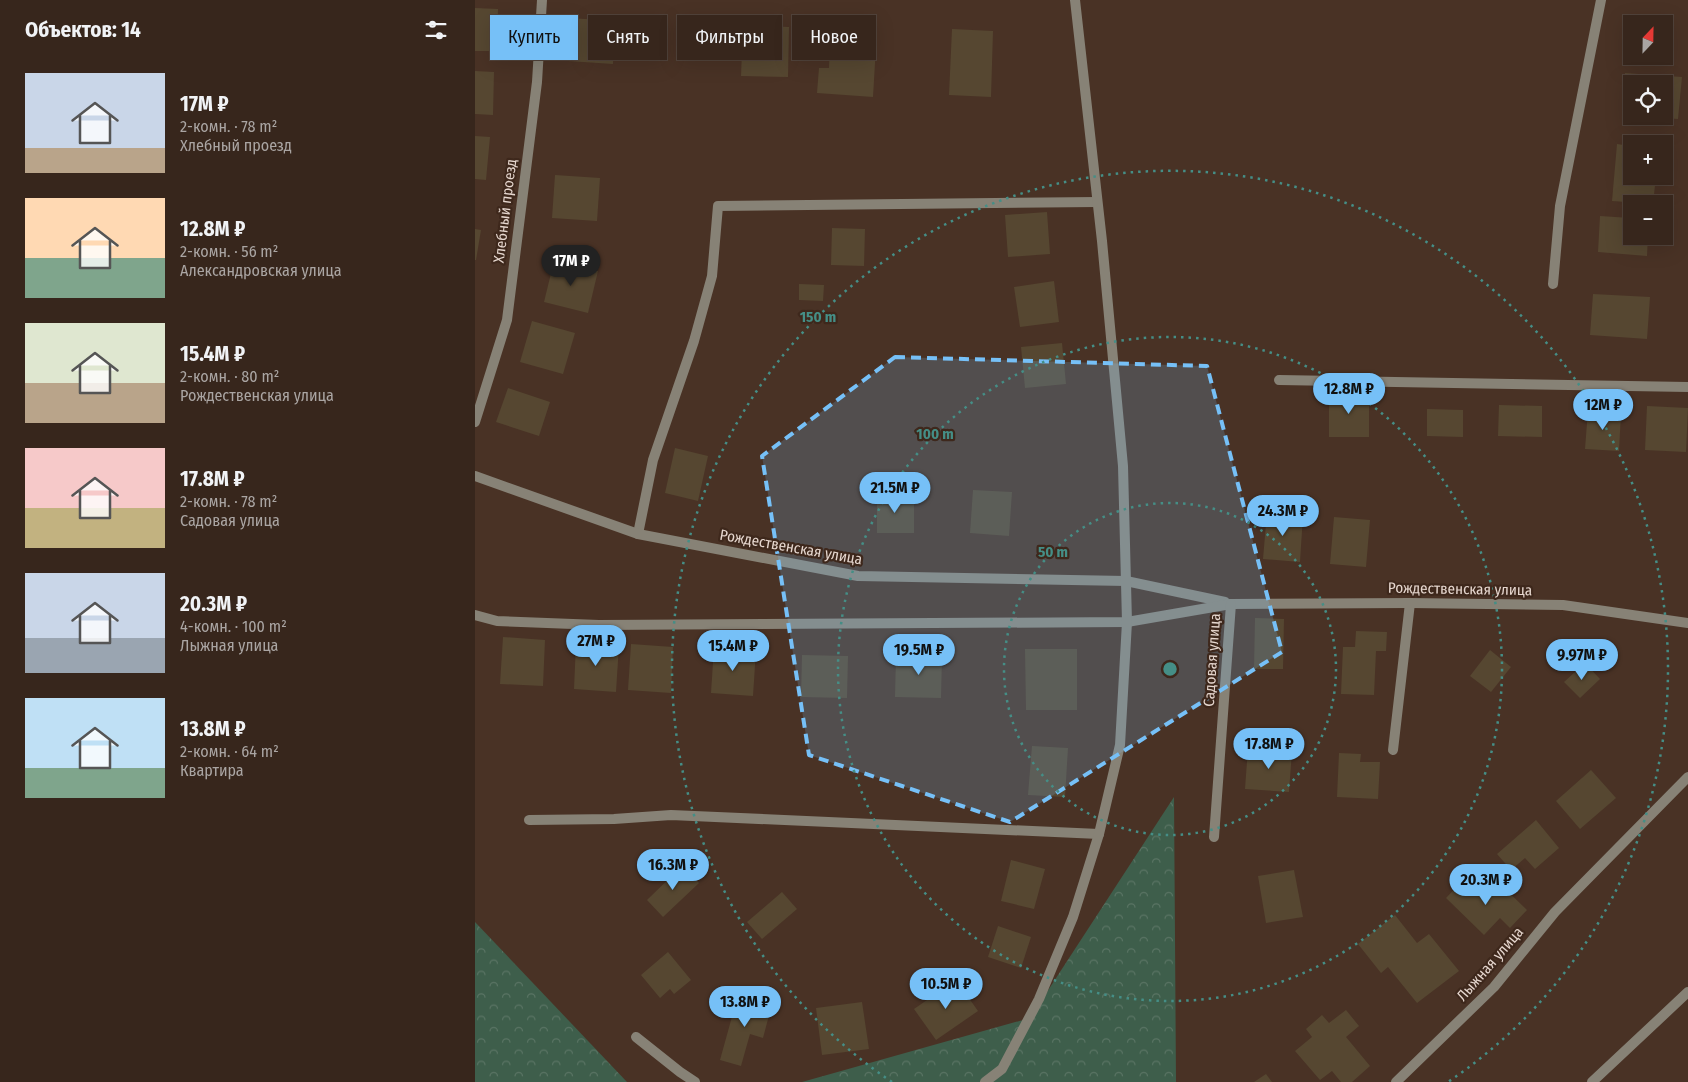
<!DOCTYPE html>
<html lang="ru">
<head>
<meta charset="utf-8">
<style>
  body { margin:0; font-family:"Fira Sans Condensed",sans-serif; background:#423229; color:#f1f3f6; height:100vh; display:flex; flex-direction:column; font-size:19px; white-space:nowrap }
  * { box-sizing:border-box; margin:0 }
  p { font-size:16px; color:#aaa5a3 }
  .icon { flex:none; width:28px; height:28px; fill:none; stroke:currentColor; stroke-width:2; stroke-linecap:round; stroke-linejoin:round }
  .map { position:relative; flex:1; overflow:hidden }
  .drawer { display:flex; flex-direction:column; background:#37261c; width:475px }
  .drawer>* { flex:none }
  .hud { position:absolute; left:15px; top:15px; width:475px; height:45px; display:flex; gap:10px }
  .needle { width:32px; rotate:22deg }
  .fabs { position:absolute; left:1148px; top:15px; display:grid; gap:10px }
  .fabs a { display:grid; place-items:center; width:50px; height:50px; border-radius:0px; background:#37261c; box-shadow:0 5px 20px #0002,0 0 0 1px #51433b; font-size:25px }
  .price { position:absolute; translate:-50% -42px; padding:0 11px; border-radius:18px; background:#76c0f7; color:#111; font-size:16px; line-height:32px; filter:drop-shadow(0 1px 2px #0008) }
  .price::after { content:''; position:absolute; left:50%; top:30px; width:15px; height:11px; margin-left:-8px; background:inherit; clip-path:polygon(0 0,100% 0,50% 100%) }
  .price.active { background:#222; color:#fff }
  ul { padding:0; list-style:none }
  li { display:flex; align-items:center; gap:15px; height:125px; padding:0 25px }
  li span { display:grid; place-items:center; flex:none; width:140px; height:100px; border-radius:0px; color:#555 }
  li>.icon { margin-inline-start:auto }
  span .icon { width:60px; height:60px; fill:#fffc; stroke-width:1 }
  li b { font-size:21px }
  h2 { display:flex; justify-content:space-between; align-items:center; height:60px; padding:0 25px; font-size:21px }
  .pill { padding:0 18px; border-radius:0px; background:#37261c; box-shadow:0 5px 20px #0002,0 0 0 1px #51433b; font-size:18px; line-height:45px }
  .pill.active { background:#76c0f7; color:#111 }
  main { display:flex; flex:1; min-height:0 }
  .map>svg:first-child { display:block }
  .forest { fill:url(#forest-crowns) }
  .building { fill:#564731 }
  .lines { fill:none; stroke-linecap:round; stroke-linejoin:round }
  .service { stroke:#878276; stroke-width:10 }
  .minor { stroke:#878276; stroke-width:10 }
  .marked { fill:#76c0f7; fill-opacity:0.2; stroke:#76c0f7; stroke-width:4; stroke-dasharray:10 6; stroke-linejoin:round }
  .ring { fill:none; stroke:#458e86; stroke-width:2.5; stroke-dasharray:2.5 5 }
  .labels { text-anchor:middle; stroke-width:4.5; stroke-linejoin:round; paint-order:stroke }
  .street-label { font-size:15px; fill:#e6d7cf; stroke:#3e281c }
  .centre { fill:#458e86; stroke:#3e281c; stroke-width:2.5 }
  .ring-label { font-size:15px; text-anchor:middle; font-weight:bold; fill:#458e86; stroke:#3e281c; stroke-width:4.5; stroke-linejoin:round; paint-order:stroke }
</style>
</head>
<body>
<main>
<section class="drawer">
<h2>Объектов: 14<svg class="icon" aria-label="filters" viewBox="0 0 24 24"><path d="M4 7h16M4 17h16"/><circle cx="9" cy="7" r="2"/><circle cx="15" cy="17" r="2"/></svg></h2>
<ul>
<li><span style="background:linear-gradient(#c9d6e8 75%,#b9a48a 0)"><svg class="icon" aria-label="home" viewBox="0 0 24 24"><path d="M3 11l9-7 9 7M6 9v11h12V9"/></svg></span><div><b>17M ₽</b><p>2-комн. · 78 m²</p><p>Хлебный проезд</p></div></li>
<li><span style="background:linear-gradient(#ffd9b3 60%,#7fa58c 0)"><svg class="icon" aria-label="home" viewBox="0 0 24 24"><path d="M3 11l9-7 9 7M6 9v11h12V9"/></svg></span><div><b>12.8M ₽</b><p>2-комн. · 56 m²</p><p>Александровская улица</p></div></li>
<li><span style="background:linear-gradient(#dfe7d0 60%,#b9a48a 0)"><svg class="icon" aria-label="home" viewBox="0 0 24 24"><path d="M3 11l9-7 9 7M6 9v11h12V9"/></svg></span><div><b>15.4M ₽</b><p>2-комн. · 80 m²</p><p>Рождественская улица</p></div></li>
<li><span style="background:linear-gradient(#f6c9c9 60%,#c2b280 0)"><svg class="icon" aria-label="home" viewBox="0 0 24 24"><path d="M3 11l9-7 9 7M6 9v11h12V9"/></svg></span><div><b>17.8M ₽</b><p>2-комн. · 78 m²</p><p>Садовая улица</p></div></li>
<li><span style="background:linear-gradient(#c9d6e8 65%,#9aa5b1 0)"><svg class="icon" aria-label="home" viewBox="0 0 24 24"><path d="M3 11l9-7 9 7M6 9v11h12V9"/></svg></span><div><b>20.3M ₽</b><p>4-комн. · 100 m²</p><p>Лыжная улица</p></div></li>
<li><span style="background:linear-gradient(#bfe0f5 70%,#7fa58c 0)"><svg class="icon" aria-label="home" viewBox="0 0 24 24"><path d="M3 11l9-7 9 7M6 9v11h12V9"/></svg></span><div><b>13.8M ₽</b><p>2-комн. · 64 m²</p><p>Квартира</p></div></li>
</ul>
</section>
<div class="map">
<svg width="1213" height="1082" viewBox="0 0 1213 1082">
  <defs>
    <pattern id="forest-crowns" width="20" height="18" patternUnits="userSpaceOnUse" patternTransform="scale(1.25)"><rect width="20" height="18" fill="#3e5e4b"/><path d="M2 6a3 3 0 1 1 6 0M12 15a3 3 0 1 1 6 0" fill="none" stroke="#5a7464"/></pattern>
  </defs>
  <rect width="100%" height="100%" fill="#493225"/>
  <g class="forest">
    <polygon points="699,797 701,1082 327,1082 555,1018"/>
    <polygon points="0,922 152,1082 0,1082"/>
  </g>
  <g class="building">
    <polygon points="0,8 23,9 22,51 0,51"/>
    <polygon points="95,18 140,21 138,64 93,61"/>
    <polygon points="268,25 314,27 313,77 266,76"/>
    <polygon points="477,29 518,31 516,97 474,95"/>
    <polygon points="355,43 401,46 398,97 342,93 344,68 354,68"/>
    <polygon points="0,71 19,72 18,115 0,114"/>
    <polygon points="1150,73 1207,77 1203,119 1189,118 1189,84 1156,84 1156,115 1147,114"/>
    <polygon points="0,136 15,137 11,180 0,179"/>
    <polygon points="1142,144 1156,146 1156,176 1181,176 1178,204 1137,201"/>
    <polygon points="80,175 125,178 122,221 77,218"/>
    <polygon points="572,212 575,254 533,257 530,215"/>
    <polygon points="1125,216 1156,218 1156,236 1173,236 1172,256 1123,252"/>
    <polygon points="357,228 390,229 389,266 356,265"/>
    <polygon points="0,229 6,230 1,260 0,260"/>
    <polygon points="79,261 123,271 113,313 69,302"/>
    <polygon points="579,281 584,322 545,327 539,287"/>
    <polygon points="324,284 349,285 348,301 324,300"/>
    <polygon points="1118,294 1175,297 1172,339 1115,335"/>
    <polygon points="57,321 100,333 88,374 45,362"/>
    <polygon points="587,343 591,384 550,388 546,347"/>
    <polygon points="33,388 75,402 64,436 21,422"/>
    <rect x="854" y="393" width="40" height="44"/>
    <polygon points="1024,405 1067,406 1067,437 1023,436"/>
    <polygon points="1172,406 1213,408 1211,452 1170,450"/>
    <polygon points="952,409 988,410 988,437 952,436"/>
    <polygon points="1113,410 1146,413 1144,451 1110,449"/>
    <polygon points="200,448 233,456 223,501 190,493"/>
    <polygon points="498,490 537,492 534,536 495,533"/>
    <rect x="402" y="496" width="37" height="37"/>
    <polygon points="792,512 828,515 825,562 788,559"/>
    <polygon points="859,517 895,520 891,567 855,564"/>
    <polygon points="780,618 809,619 808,669 779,669"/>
    <polygon points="881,631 912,632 911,651 901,651 899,695 866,694 868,647 880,647"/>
    <polygon points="28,637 70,640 68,686 25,684"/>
    <polygon points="101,643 144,645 141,692 99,689"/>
    <polygon points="156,644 198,647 196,693 153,690"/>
    <polygon points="239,647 281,650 278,696 236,693"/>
    <polygon points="550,649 602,649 602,710 551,710"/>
    <polygon points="1015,650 1036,667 1016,692 995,676"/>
    <polygon points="327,655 373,656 372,698 326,697"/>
    <polygon points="421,655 467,656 466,698 420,697"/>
    <polygon points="1110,663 1125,679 1105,698 1089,682"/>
    <polygon points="557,746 593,748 590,797 553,795"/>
    <polygon points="773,748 817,751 814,792 770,789"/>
    <polygon points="864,753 886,754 885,762 905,762 903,799 862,797"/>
    <polygon points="1116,770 1141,798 1105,829 1081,801"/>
    <polygon points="1061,820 1084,848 1060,869 1050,858 1036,870 1022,854"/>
    <polygon points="536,860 570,869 559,909 526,901"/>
    <polygon points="207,866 224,883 188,917 172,900"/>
    <polygon points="819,870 828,917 791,923 783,876"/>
    <polygon points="990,878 1008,896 1022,881 1052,910 1035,928 1025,918 1009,935 971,898"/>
    <polygon points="307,892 322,909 287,939 272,922"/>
    <polygon points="920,915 942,943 954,934 984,971 942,1003 913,967 906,973 883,944"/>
    <polygon points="523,926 556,937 546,968 513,957"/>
    <polygon points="193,952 216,980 199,994 195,989 185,998 166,975"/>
    <polygon points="481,980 503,1011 461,1040 439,1009"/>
    <polygon points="263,995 297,1004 288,1038 275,1034 266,1066 245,1060"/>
    <polygon points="387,1002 394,1049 347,1055 341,1008"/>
    <polygon points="871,1010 884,1026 871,1037 895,1066 877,1082 866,1082 857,1071 845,1080 820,1051 837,1037 831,1029 847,1015 854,1023"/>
    <polygon points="791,1074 797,1082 779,1082"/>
  </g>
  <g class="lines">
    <g class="service">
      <polyline points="163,534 178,460 219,341 237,276 243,206 622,202"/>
      <polyline points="918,750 935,603"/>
    </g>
    <g class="minor">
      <polyline points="1078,284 1085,206 1126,0"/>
      <polyline points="804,380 1213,387"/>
      <polyline points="0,422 32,320 62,82 67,0"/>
      <polyline points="0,476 163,534 383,576 651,581 750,602"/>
      <polyline points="0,615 22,621 124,625 652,622 756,604 935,603 1088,605 1213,623"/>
      <polyline points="54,820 139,819 196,815 624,834"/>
      <polyline points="739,837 756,604"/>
      <polyline points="161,1037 205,1072 220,1082"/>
      <polyline points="510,1082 527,1069 564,999 598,917 624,834 645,745 652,622 648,466 627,241 600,0"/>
      <polyline points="921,1082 1019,987 1080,912 1213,777"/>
      <polyline points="1117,1082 1213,992"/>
    </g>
  </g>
  <path class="marked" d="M420,357L732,366L807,652L535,822L334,755L287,456Z"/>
  <g class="ring">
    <circle cx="695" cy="669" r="166"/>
    <circle cx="695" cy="669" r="332"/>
    <path d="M417 1082A498 498 0 1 1 973 1082"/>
  </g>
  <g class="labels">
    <g class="street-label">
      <text transform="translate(30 211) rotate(-83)" y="5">Хлебный проезд</text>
      <text transform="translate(316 547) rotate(10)" y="5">Рождественская улица</text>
      <text transform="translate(985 589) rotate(1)" y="5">Рождественская улица</text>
      <text transform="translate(737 660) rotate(-86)" y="5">Садовая улица</text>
      <text transform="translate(1015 964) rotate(-49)" y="5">Лыжная улица</text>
    </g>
  </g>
  <circle cx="695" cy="669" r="8" class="centre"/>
  <g class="ring-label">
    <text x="343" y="322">150 m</text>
    <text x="460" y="439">100 m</text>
    <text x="578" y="557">50 m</text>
  </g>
</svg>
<div class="fabs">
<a><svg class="needle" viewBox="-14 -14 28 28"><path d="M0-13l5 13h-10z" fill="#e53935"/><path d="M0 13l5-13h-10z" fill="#aaa5a3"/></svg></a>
<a><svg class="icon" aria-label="locate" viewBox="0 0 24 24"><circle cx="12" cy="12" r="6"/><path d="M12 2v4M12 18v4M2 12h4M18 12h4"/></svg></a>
<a>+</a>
<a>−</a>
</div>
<b class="price active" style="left:96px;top:287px">17M ₽</b>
<b class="price" style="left:874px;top:415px">12.8M ₽</b>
<b class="price" style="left:1128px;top:431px">12M ₽</b>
<b class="price" style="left:420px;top:514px">21.5M ₽</b>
<b class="price" style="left:808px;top:537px">24.3M ₽</b>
<b class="price" style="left:121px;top:667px">27M ₽</b>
<b class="price" style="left:258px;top:672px">15.4M ₽</b>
<b class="price" style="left:444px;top:676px">19.5M ₽</b>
<b class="price" style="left:1107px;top:681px">9.97M ₽</b>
<b class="price" style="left:794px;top:770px">17.8M ₽</b>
<b class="price" style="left:198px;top:891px">16.3M ₽</b>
<b class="price" style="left:1011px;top:906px">20.3M ₽</b>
<b class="price" style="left:471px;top:1010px">10.5M ₽</b>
<b class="price" style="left:270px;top:1028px">13.8M ₽</b>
<div class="hud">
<a class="pill active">Купить</a>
<a class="pill">Снять</a>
<a class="pill">Фильтры</a>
<a class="pill">Новое</a>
</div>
</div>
</main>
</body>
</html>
